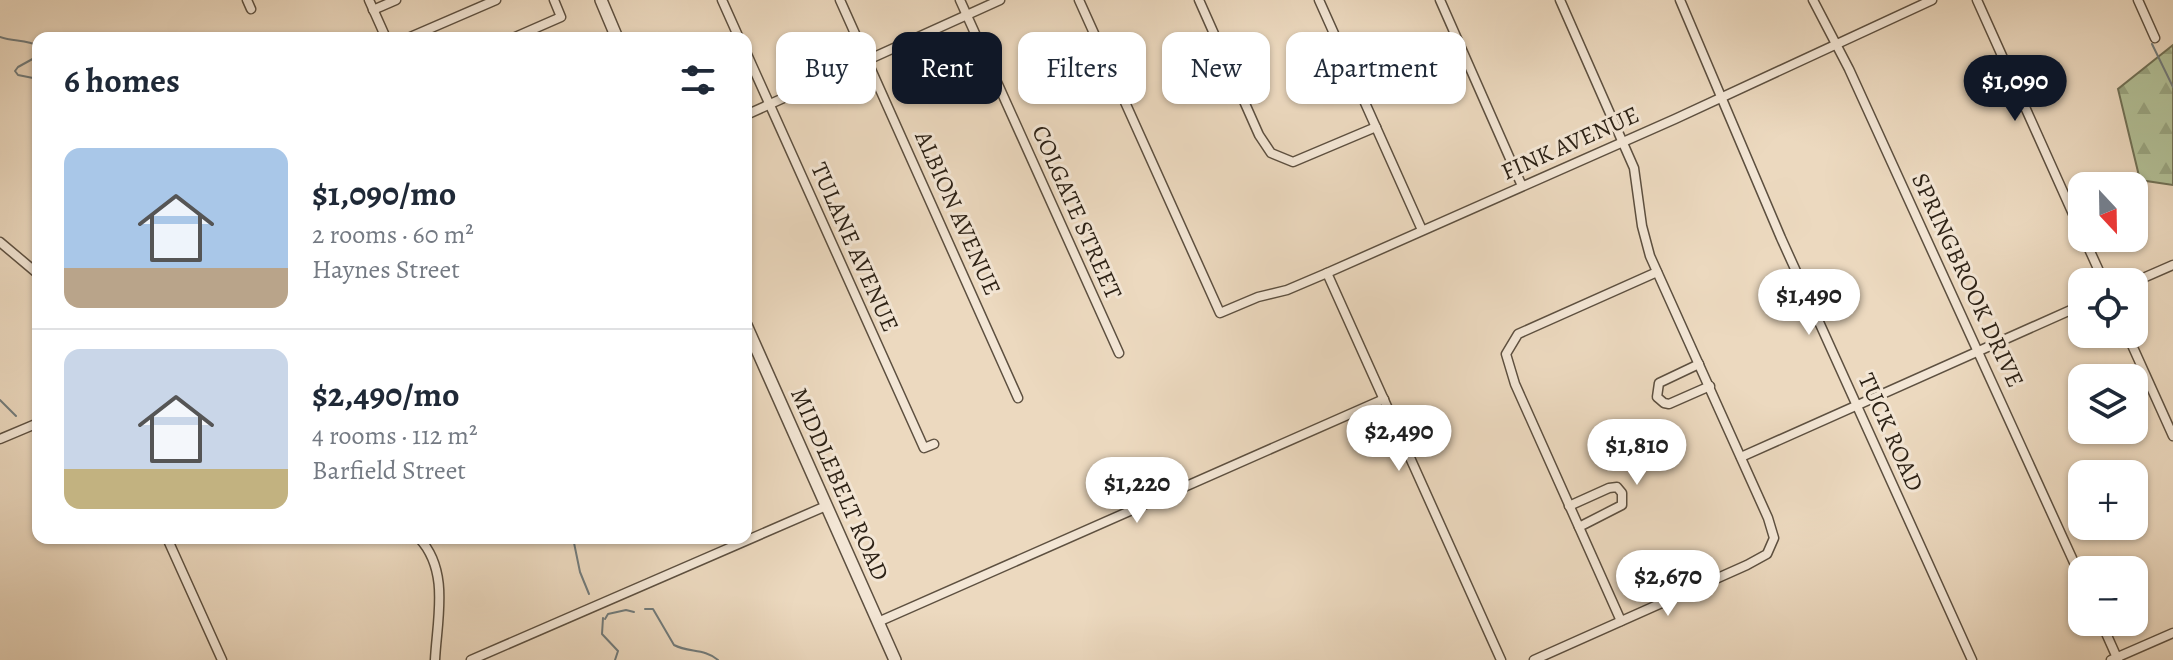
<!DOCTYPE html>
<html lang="en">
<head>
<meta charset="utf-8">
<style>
  body { margin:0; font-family:Alegreya,serif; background:#f6f6f7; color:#1f2937; height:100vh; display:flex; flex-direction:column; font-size:30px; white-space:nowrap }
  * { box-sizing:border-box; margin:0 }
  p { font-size:26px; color:#747a83 }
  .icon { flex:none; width:44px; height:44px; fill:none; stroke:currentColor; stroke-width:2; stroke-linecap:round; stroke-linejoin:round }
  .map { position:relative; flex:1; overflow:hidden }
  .panel { position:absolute; left:32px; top:32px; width:720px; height:512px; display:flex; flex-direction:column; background:#fff; border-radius:16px; box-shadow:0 2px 6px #0004 }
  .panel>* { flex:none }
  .top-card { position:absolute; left:776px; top:32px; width:760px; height:72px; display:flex; gap:16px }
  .needle { width:52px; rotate:158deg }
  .tools { position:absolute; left:2068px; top:172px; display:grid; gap:16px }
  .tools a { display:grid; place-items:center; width:80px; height:80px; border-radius:16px; background:#fff; box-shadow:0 2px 6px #0004; font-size:40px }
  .price { position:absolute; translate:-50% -68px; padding:0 18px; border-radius:28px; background:#fff; color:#222; font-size:26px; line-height:52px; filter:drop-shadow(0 2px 4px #0008) }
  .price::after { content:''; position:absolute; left:50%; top:48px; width:24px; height:18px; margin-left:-12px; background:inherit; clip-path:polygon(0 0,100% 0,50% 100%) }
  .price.on { background:#111827; color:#fff }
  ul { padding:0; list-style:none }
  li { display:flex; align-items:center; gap:24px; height:200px; padding:0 32px }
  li+li { border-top:2px solid #e0e1e3 }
  li span { display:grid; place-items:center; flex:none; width:224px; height:160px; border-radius:16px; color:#555 }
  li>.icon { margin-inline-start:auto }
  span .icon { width:96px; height:96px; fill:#fffc; stroke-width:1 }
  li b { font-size:34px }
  h2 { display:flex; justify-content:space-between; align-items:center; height:96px; padding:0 32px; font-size:34px }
  .tag { padding:0 28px; border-radius:16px; background:#fff; box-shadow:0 2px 6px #0004; font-size:28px; line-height:72px }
  .tag.on { background:#111827; color:#fff }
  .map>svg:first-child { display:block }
  .forest { fill:url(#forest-firs); stroke:#707156; stroke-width:2 }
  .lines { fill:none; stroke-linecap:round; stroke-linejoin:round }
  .stream { stroke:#717b7b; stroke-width:2 }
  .minor-casing { stroke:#5d5040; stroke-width:11 }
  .tertiary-casing { stroke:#5d5040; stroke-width:14 }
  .minor { stroke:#f3e6d5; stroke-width:8 }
  .tertiary { stroke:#f3e6d5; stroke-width:11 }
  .labels { text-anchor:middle; stroke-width:6; stroke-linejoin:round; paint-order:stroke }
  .street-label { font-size:24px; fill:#2d2216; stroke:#f3e6d5 }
</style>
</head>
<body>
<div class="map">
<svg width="2173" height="660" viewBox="0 0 2173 660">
  <defs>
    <pattern id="forest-firs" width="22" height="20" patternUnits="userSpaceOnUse" patternTransform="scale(2)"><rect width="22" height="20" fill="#b2c097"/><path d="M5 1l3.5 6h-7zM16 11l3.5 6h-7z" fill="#99a581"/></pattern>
  </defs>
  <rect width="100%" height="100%" fill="#ecd9bf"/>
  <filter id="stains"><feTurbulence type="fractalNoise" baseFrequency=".0025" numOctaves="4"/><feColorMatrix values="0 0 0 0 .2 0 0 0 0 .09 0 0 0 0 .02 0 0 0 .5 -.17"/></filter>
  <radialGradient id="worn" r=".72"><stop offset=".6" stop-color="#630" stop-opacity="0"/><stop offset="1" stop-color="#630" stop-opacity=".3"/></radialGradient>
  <polygon class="forest" points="2173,45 2173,185 2140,180 2118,89"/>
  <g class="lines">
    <g class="stream">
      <path d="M0,37C13,42 27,39 38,46"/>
      <polyline points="2152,44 2173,87"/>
      <polyline points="38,56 18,67 15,71 18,75 38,79"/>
      <polyline points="0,400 16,416"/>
      <polyline points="573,538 580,572 589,594"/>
      <path d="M645,609H653L674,645C689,653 704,648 718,660"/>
      <polyline points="603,618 602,634 618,651 615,660"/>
      <polyline points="605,619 608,614 626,610 634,612"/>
    </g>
    <defs>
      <g id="minor">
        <polyline points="247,0 251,9"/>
        <polyline points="369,0 386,38"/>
        <polyline points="722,0 739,38"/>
        <polyline points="840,0 1018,398"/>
        <polyline points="960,0 1119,353"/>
        <polyline points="1079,0 1220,313 1258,297 1287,290 1327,273 1675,119 1932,0"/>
        <polyline points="1199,0 1259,135 1271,153 1293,162 1376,127"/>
        <polyline points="1319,0 1422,230"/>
        <polyline points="1440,0 1522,186"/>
        <polyline points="1680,0 1781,238 1972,660"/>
        <polyline points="1813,0 1849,69 2082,580"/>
        <polyline points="1977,0 2082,234"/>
        <polyline points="2138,0 2155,38"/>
        <polyline points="373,10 396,0"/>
        <polyline points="408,38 496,0"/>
        <polyline points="513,38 561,17 554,0"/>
        <polyline points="746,52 924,448 934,444"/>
        <polyline points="746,115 1000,0"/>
        <polyline points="2084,238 2104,282"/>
        <polyline points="0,242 38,274"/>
        <polyline points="1327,273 1501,660"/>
        <polyline points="2134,282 2173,265"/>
        <polyline points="2127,334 2173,436"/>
        <polyline points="1699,364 1659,383 1657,397 1664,403 1669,404 1710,386"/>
        <polyline points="0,439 38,423"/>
        <polyline points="1741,457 2082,305"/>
        <polyline points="1569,506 1609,488 1617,487 1622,493 1622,505 1579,527"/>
        <polyline points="167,538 222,660"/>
        <path d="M419,538C450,571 437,619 435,660"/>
        <polyline points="1621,621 1515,384 1506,354 1518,334 1657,272"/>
        <polyline points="878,622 1384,399"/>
        <polyline points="2101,622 2118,660"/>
        <polyline points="471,660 826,506"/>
        <polyline points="1534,660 1747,565 1767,554 1774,538 1768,518 1650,256 1642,226 1634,168 1560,0"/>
        <polyline points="2111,660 2173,633"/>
      </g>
      <g id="tertiary">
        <polyline points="601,0 617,38"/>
        <polyline points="746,325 895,660"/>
      </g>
    </defs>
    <use href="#minor" class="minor-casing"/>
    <use href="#tertiary" class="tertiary-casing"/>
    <use href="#minor" class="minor"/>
    <use href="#tertiary" class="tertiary"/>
  </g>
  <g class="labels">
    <g class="street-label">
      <text transform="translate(1570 143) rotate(-24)" y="8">FINK AVENUE</text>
      <text transform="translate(1077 212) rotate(66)" y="8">COLGATE STREET</text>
      <text transform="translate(958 213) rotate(66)" y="8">ALBION AVENUE</text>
      <text transform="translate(855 247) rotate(66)" y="8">TULANE AVENUE</text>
      <text transform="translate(1968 280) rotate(65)" y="8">SPRINGBROOK DRIVE</text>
      <text transform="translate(1891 432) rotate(66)" y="8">TUCK ROAD</text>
      <text transform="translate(840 484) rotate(66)" y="8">MIDDLEBELT ROAD</text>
    </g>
  </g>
  <rect width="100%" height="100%" filter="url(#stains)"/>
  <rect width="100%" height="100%" fill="url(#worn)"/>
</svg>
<div class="tools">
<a><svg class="needle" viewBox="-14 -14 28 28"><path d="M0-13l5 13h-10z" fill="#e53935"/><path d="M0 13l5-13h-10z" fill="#747a83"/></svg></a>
<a><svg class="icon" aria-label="locate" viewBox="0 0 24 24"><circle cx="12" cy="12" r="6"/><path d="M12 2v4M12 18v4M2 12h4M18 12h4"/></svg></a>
<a><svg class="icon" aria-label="layers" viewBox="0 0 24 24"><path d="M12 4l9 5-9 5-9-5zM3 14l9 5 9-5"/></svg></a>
<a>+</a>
<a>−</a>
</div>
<b class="price on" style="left:2015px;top:123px">$1,090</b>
<b class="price" style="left:1809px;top:337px">$1,490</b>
<b class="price" style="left:1399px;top:473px">$2,490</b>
<b class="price" style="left:1637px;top:487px">$1,810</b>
<b class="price" style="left:1137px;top:525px">$1,220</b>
<b class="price" style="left:1668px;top:618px">$2,670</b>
<div class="top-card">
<a class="tag">Buy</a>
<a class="tag on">Rent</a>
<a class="tag">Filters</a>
<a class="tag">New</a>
<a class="tag">Apartment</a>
</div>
<section class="panel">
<h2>6 homes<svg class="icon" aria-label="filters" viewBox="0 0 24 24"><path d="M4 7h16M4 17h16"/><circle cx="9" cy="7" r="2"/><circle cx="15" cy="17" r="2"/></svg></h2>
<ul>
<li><span style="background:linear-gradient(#a9c7e8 75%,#b9a48a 0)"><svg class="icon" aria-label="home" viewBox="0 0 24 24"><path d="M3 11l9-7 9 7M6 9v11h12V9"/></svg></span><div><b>$1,090/mo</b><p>2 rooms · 60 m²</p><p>Haynes Street</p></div></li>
<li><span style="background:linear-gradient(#c9d6e8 75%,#c2b280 0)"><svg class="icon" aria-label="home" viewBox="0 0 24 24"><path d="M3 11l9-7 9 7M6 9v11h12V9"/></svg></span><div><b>$2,490/mo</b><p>4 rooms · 112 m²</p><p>Barfield Street</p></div></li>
</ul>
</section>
</div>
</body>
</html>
